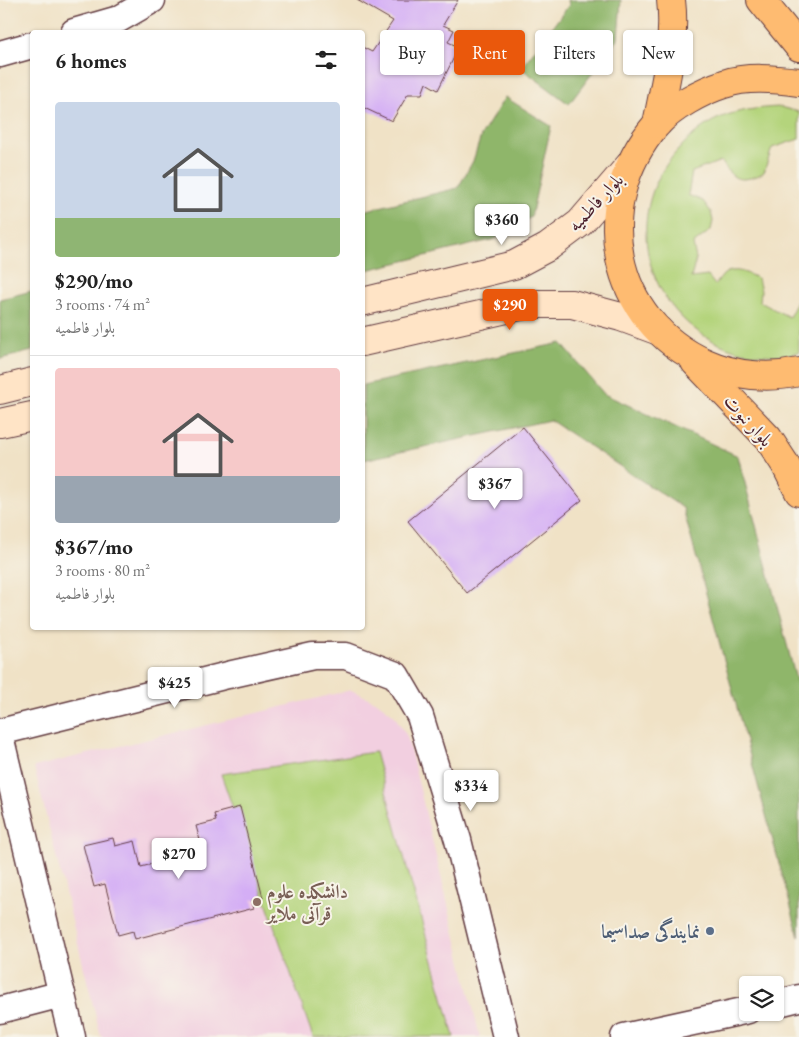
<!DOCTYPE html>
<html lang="en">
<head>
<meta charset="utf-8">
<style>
  body { margin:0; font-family:"EB Garamond",Amiri,serif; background:#f6f6f6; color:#222; height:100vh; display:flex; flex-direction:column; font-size:19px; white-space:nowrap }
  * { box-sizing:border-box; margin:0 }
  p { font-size:16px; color:#767676 }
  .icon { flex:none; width:28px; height:28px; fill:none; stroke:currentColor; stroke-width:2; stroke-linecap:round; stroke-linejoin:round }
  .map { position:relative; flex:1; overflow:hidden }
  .drawer { position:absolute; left:30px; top:30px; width:335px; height:600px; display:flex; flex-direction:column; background:#fff; border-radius:5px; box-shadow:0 1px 4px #0004 }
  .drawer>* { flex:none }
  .guide { position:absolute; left:380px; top:30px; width:344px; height:45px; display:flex; gap:10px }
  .controls { position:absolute; left:739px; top:976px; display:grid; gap:10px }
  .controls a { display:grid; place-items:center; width:45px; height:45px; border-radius:5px; background:#fff; box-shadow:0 1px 4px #0004; font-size:25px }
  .price { position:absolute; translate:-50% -42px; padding:0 11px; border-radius:5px; background:#fff; color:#222; font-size:16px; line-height:32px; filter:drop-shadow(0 1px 2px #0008) }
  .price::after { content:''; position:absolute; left:50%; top:30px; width:15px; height:11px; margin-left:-8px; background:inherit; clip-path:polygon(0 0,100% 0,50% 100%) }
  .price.active { background:#ea580c; color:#fff }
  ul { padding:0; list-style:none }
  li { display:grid; align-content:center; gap:10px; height:265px; padding:0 25px }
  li+li { border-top:1px solid #e0e0e0 }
  li span { display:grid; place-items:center; height:155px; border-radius:5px; color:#555 }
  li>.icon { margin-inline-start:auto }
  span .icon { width:90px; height:90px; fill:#fffc; stroke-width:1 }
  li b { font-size:21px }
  h2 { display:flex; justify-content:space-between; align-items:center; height:60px; padding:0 25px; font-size:21px }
  .pill { padding:0 18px; border-radius:5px; background:#fff; box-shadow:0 1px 4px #0004; font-size:18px; line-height:45px }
  .pill.active { background:#ea580c; color:#fff }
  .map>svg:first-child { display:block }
  .built { fill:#f2cfe0 }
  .green { fill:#b4d47b; stroke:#7f7a53 }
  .forest { fill:#8fb66b; stroke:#6c6a4b }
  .building { fill:#d4aef5 }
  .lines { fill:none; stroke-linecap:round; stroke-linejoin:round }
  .minor-casing { stroke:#633c42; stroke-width:29 }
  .secondary-casing { stroke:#633c42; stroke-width:30 }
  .primary-casing { stroke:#633c42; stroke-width:30 }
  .minor { stroke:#fff; stroke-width:26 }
  .secondary { stroke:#ffe4c6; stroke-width:28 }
  .primary { stroke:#febb71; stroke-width:28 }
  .education-dot { fill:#8d6e63; stroke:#f7f3e8; stroke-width:2 }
  .service-dot { fill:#5c6f8a; stroke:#f7f3e8; stroke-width:2 }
  .labels { text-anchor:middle; stroke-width:4; stroke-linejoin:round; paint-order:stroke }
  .street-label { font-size:19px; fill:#4a1f2b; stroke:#f7f3e8 }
  .education-label { font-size:19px; font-weight:bold; fill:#785e54; stroke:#f7f3e8; text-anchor:start }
  .service-label { font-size:19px; font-weight:bold; fill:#4e5e75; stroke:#f7f3e8; text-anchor:end }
</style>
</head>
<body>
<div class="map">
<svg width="799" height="1037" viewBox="0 0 799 1037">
  <rect width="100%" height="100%" fill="#f7f3e8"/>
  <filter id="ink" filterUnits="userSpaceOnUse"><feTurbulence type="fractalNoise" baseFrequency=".02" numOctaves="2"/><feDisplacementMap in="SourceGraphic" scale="10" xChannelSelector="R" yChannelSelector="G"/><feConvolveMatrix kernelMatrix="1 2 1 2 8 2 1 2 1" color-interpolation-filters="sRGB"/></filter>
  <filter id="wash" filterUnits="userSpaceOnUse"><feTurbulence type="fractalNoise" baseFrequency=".0096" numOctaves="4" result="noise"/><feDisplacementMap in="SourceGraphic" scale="20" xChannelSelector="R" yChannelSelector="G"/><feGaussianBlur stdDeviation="1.12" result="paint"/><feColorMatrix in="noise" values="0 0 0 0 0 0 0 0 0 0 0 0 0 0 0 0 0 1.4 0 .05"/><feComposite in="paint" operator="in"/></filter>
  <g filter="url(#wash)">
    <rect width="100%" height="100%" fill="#f0e2c6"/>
    <polygon class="built" points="351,690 377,702 394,715 407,736 480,1037 101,1037 34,767"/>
    <g class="green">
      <path d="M780,107L799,112V139L772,148L764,172C760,175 755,177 750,178C733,182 730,173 721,161L692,172L688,195L703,201L711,212L713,221L711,230L693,244L696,259L691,278L708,276L715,285C718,282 720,278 723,275C733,266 748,273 758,279L761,291L760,302L789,317L799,298V352C782,358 753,355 735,350C649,323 615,217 679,149C690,137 702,126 717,119C737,110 758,108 780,107Z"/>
      <polygon points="375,752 454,1037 313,1037 221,774"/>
    </g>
    <g class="forest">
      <polygon points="568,0 621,0 618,39 569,104 521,68 569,5"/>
      <polygon points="505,97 551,126 531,217 495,239 363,271 363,211 458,188 473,161 481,136"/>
      <polygon points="32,291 32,351 0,359 0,299"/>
      <polygon points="561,343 604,394 738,456 799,691 799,937 683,508 550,420 363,460 363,385"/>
    </g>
    <g id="blocks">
      <g class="building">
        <polygon points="357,0 458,0 443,25 454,30 448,42 459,47 438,90 426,83 422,94 408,94 392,121 362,107 362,47 372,52 393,21"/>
        <polygon points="523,427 582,500 467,593 408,521"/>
        <polygon points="240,807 263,898 252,900 254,908 135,939 133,931 118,935 105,884 94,887 83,845 113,838 115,846 135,841 141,867 203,851 196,826 216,821 214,814"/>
      </g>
    </g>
  </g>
  <g filter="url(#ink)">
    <use href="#blocks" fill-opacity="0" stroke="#633c42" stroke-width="1"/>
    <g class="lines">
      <defs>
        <g id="minor">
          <polyline points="74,32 119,19 152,0"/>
          <polyline points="0,54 32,45"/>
          <polyline points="0,732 228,675 313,656 346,656 396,675 420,716 458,840 506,1037"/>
          <polyline points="0,736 72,1037"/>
          <polyline points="775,1004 799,998"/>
          <polyline points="0,1010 62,994"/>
          <polyline points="624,1037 748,1010"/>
        </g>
        <g id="secondary">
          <polyline points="362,302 514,265 548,247 580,223 629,166"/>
          <polyline points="362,342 529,304 572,304 621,317 659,331"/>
          <polyline points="0,390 32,382"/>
          <polyline points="0,423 32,416"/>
        </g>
        <g id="primary">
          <polyline points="761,0 799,47"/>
          <path d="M799,82C775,79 747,76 724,84C702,91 672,107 656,125C589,204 610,320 706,363C735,376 769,379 799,372"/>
          <path d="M657,124C665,83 676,42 671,0"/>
          <polyline points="695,362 768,438 785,464 799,492"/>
        </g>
      </defs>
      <use href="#minor" class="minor-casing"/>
      <use href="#secondary" class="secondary-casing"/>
      <use href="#primary" class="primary-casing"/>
      <use href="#minor" class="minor"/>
      <use href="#secondary" class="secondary"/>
      <use href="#primary" class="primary"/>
    </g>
  </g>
  <circle class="education-dot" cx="257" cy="902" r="5"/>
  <circle class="service-dot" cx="710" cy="931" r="5"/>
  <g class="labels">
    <g class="street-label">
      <text transform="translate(595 202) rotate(-47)" y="7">بلوار فاطمیه</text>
      <text transform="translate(749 420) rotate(48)" y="7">بلوار نبوت</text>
    </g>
    <g class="education-label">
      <text x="267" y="898">دانشکده علوم<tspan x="267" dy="22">قرآنی ملایر</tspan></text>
    </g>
    <g class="service-label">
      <text x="700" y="938">نمایندگی صداسیما</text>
    </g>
  </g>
</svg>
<div class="controls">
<a><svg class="icon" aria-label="layers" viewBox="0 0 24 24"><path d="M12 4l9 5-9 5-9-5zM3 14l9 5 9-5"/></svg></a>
</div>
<b class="price" style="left:502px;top:246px">$360</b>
<b class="price active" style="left:510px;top:331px">$290</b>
<b class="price" style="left:495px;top:510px">$367</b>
<b class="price" style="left:175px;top:709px">$425</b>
<b class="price" style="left:471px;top:812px">$334</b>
<b class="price" style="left:179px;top:880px">$270</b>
<div class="guide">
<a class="pill">Buy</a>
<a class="pill active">Rent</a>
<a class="pill">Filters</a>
<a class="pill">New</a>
</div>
<section class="drawer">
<h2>6 homes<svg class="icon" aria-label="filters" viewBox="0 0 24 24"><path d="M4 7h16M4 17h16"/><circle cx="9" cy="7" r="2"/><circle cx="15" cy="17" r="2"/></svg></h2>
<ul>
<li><span style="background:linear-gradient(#c9d6e8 75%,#8fb573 0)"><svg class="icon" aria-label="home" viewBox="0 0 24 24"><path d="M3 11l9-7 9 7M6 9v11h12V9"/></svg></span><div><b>$290/mo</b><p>3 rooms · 74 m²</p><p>بلوار فاطمیه</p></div></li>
<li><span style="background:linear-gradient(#f6c9c9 70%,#9aa5b1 0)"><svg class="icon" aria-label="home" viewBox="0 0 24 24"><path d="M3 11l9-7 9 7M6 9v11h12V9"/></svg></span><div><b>$367/mo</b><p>3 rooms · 80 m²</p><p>بلوار فاطمیه</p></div></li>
</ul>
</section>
</div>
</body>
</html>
